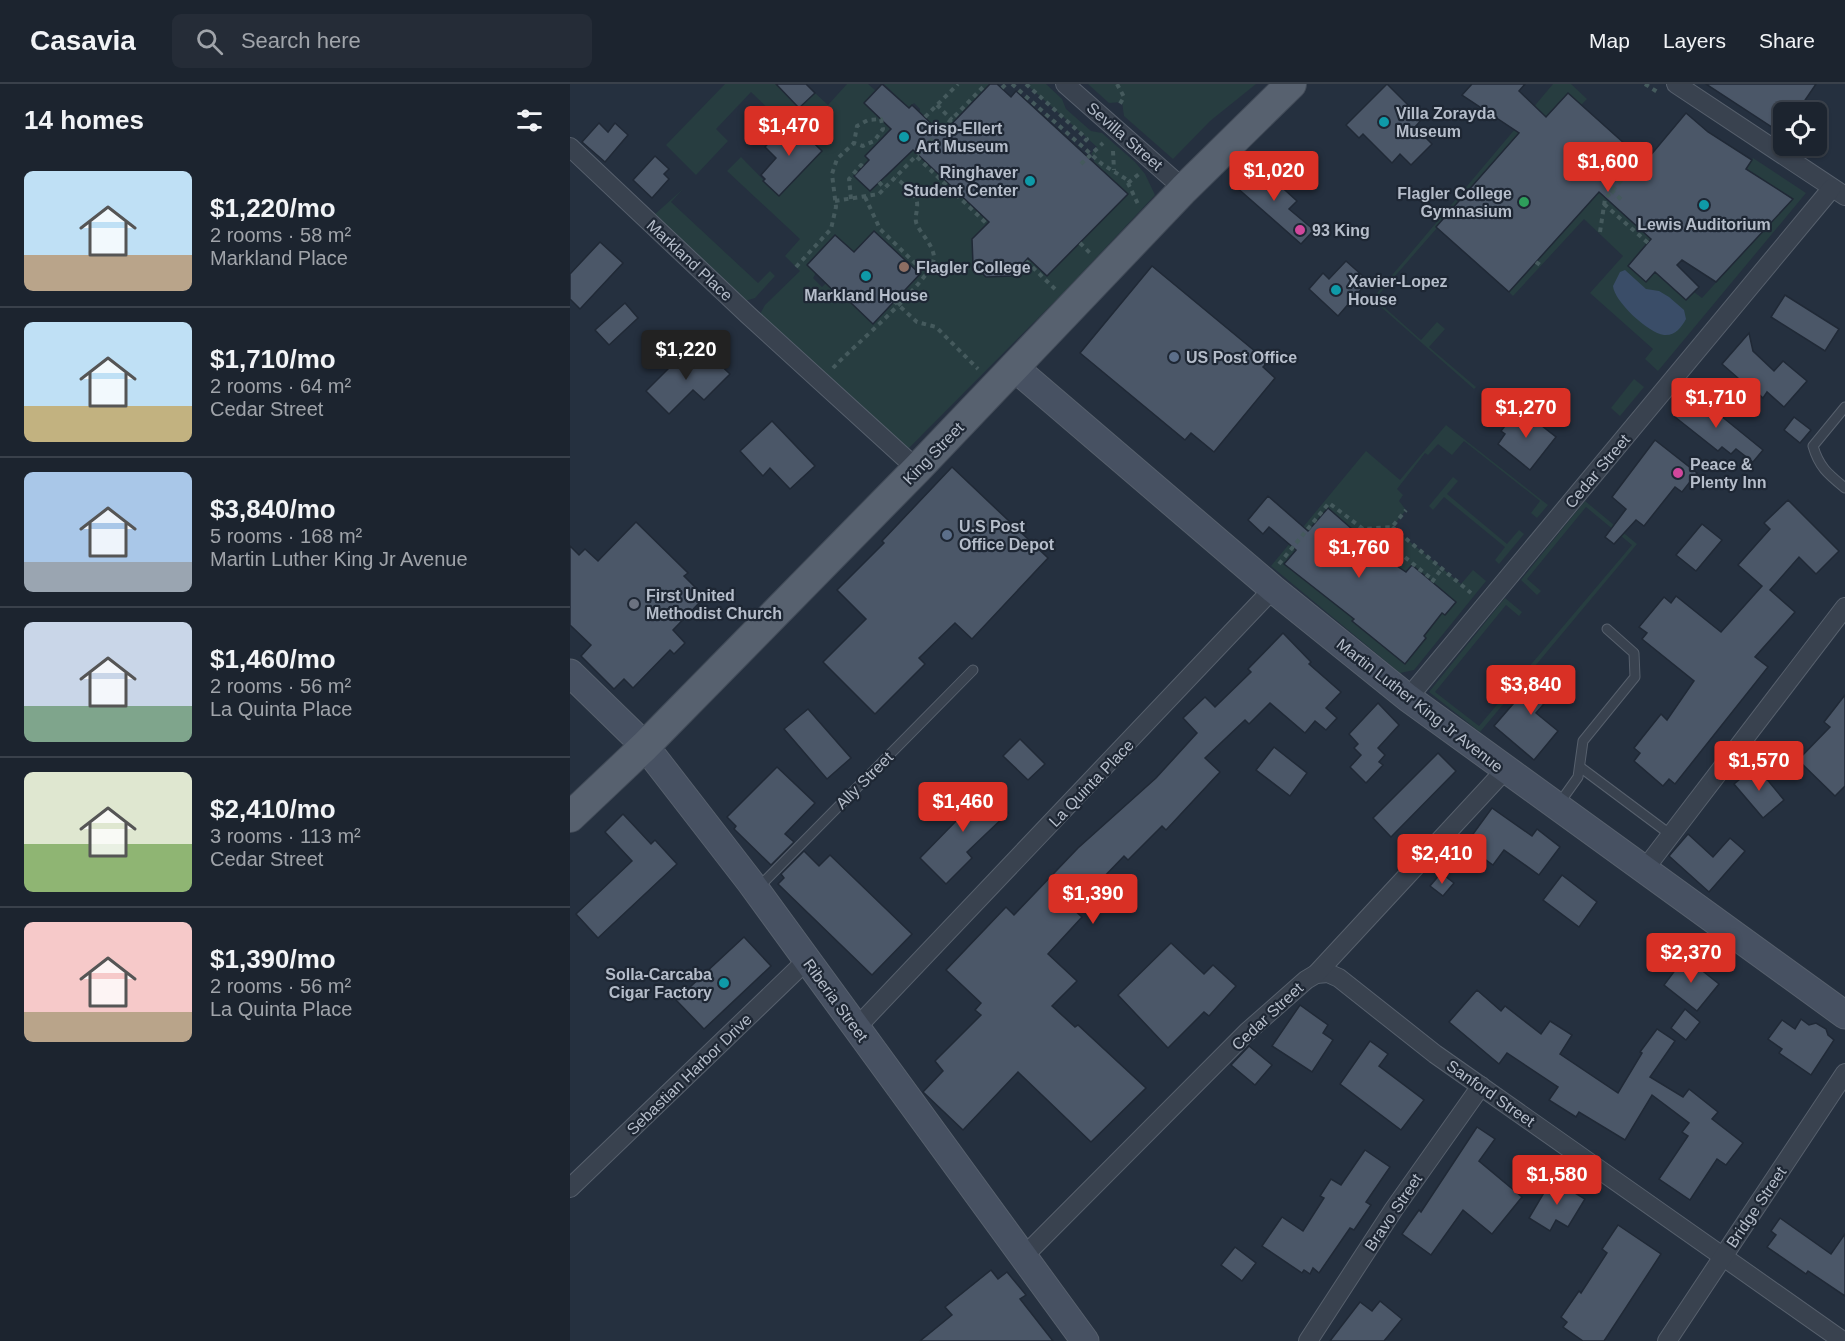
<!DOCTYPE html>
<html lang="en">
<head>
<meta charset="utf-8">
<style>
  body { margin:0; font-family:Arial,sans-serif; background:#252c37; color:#f1f3f6; height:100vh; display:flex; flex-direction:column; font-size:22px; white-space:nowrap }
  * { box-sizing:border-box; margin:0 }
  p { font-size:20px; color:#a0a4aa }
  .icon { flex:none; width:33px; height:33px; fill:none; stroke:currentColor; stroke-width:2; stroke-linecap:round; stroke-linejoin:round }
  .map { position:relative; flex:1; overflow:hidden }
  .drawer { display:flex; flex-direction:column; background:#1c242f; width:570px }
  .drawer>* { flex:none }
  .buttons { position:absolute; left:1203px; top:18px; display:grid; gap:12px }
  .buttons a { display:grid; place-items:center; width:54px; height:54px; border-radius:9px; background:#1c242f; box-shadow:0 2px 4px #0004,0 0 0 2px #3a414b; font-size:30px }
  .price { position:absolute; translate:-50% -51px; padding:0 14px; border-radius:6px; background:#d93025; color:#fff; font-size:20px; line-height:39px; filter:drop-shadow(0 2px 3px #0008) }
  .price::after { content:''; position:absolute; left:50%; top:36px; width:18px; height:14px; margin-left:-9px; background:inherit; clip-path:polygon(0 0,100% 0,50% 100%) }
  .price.active { background:#222; color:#fff }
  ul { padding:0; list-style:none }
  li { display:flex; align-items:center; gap:18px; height:150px; padding:0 24px }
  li+li { border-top:2px solid #3a414b }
  li span { display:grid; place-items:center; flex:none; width:168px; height:120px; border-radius:9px; color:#555 }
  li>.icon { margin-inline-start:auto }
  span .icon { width:72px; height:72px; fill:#fffc; stroke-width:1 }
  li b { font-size:26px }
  h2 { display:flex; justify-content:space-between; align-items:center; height:72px; padding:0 24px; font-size:26px }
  header { display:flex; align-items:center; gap:36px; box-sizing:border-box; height:84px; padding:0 30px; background:#1c242f; border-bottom:2px solid #3a414b }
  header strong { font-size:28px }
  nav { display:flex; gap:33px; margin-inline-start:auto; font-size:21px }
  .search { width:420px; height:54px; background:#252c37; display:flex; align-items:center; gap:15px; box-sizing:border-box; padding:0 21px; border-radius:9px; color:#a0a4aa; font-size:22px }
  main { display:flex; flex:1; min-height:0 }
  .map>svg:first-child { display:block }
  .green { fill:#273d40; fill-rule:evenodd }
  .water { fill:#3a4d68 }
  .building { fill:#4b5768; stroke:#202936; stroke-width:1.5 }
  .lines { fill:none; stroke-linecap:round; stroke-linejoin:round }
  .lane-casing { stroke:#57606d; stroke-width:11 }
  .street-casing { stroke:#57606d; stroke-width:20 }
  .secondary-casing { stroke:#57606d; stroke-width:29 }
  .primary-casing { stroke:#424b58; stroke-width:32 }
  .path { stroke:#455a5d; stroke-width:4; stroke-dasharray:4.5 4.5; stroke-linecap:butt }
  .lane { stroke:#39424f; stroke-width:9 }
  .street { stroke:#39424f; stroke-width:18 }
  .secondary { stroke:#475162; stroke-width:27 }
  .primary { stroke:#57616f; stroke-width:30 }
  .culture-dot { fill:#0f9aa8; stroke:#1e2734; stroke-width:2 }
  .leisure-dot { fill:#2e9e5b; stroke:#1e2734; stroke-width:2 }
  .hotel-dot { fill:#d1479c; stroke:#1e2734; stroke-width:2 }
  .education-dot { fill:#8d6e63; stroke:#1e2734; stroke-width:2 }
  .service-dot { fill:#5c6f8a; stroke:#1e2734; stroke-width:2 }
  .worship-dot { fill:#6b7280; stroke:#1e2734; stroke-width:2 }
  .labels { text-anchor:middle; stroke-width:4.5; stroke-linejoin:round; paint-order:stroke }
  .poi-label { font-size:16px; font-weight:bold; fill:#b5bdca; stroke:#1e2734; text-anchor:start }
  .street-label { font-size:16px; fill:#b5bdca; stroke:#1e2734 }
</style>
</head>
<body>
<header>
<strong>Casavia</strong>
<div class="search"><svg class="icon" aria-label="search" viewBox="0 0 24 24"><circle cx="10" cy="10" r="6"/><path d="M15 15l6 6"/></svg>Search here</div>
<nav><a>Map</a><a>Layers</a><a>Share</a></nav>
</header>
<main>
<section class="drawer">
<h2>14 homes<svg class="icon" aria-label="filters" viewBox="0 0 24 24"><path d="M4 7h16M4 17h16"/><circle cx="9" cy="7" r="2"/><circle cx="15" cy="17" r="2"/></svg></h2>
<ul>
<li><span style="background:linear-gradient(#bfe0f5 70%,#b9a48a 0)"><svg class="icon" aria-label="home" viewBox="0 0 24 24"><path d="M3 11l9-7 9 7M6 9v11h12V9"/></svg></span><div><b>$1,220/mo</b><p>2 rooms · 58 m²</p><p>Markland Place</p></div></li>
<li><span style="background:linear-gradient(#bfe0f5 70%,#c2b280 0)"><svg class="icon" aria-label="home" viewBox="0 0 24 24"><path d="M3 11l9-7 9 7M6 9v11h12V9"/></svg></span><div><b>$1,710/mo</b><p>2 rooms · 64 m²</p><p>Cedar Street</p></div></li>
<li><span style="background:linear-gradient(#a9c7e8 75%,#9aa5b1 0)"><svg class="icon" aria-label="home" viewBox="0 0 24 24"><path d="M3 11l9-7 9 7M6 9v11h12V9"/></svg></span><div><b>$3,840/mo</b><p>5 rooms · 168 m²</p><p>Martin Luther King Jr Avenue</p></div></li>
<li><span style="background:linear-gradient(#c9d6e8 70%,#7fa58c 0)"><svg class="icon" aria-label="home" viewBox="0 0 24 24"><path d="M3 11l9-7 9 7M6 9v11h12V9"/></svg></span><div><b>$1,460/mo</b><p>2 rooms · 56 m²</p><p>La Quinta Place</p></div></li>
<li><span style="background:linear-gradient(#dfe7d0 60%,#8fb573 0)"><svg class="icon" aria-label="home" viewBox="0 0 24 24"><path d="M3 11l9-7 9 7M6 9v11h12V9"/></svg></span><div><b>$2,410/mo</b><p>3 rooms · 113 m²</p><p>Cedar Street</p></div></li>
<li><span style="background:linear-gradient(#f6c9c9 75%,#b9a48a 0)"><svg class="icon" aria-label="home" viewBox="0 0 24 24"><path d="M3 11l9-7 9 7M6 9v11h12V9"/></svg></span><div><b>$1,390/mo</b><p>2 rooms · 56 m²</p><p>La Quinta Place</p></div></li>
</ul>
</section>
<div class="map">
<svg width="1275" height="1257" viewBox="0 0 1275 1257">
  <rect width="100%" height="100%" fill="#25303f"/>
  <g class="green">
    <path d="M155,0H209L225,20L245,9L258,21L277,0H298L306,7L321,44L295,72L316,93L344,65L350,25L344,19L339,24L314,0H420L351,73L419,138L405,152L408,156L402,162L403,180L415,193L443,189L458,174L477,192L558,110L523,78L526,74L521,70L527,63L456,0H476L492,15L496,25L521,47L532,49L565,78L575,90L585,111L493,209L338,365L190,230L195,221L230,187L215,172L230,155L157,87L171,73L209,112L252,66L220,37L215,41L181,8L146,45L158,57L126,91L96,61ZM304,147L350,190L303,239L280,218H275L258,197L252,203L243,194L246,189L237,180L265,151L284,168Z"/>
    <polygon points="518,0 686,0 640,37 603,75 554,32 552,18 539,19"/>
    <polygon points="983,0 1001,0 1017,15 1011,21 976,33 969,27 805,215 851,256 867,238 875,245 859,263 906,303 904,305 802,215"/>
    <polygon points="1059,64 1062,67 1068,101 1047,125 1081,155 1085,188 1116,216 1124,208 1132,214 1222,115 1176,85 1183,74 1236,109 1088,287 1075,275 1083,265 1020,209 1053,172 1014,135 943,212 939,208"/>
    <polygon points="113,105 101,118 188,199 200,187 205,192 185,214 175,217 83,132"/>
    <polygon points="1064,295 1074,303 1050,332 1041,324"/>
    <polygon points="876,341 978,421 967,434 961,429 970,417 894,357 882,371 868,360 858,371 855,369 827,405 833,411 829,417 836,426 822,443 891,500 903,486 916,497 844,586 830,589 701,482 796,367 830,396"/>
    <polygon points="883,393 888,397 877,410 937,460 949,446 954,450 929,480 925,476 935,463 874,413 863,426 859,422"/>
    <polygon points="1015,417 1067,460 910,648 859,608 935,514 952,528 949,532 936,521 865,608 909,642 1062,461 1016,423 957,495 971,507 967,511 951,496"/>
  </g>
  <path class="water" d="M1055,186L1076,205L1089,207L1099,213L1114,226L1116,235C1111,244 1105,252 1094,251C1078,249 1044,217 1043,202L1050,188Z"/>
  <g class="building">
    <polygon points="206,0 236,0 245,9 229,24"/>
    <polygon points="312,0 339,24 342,21 372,50 420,0 427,0 441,13 446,7 558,110 477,192 458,174 441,192 416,193 403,180 402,155 419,138 343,66 300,107 284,92 299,76 295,72 321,45 294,19"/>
    <polygon points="817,0 852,35 845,43 862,60 841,81 830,70 822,79 793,50 789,54 776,41"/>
    <polygon points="902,0 955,0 949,7 976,33 998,9 1075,78 1116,29 1138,48 1182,76 1176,85 1223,115 1146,198 1112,176 1107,181 1129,203 1116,216 1085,188 1076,198 1058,182 1081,155 1029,108 939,208 866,143 949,49 892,11"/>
    <polygon points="1136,0 1246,0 1227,28 1214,28 1214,51"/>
    <polygon points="220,36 252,67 209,112 193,97 195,95 191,91 206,74 195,63"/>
    <polygon points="29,39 38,48 45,39 58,51 35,78 12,58"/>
    <polygon points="85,72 99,85 94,90 99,95 82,114 63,96"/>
    <polygon points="685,79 727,117 719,125 744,146 731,160 665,102"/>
    <polygon points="304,147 350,190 303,240 280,218 275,218 237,181 265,151 284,168"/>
    <polygon points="30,158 53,179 10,225 0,215 0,190"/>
    <polygon points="776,177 794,193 790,197 795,201 768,232 739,205 753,189 759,195"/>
    <polygon points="582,182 698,278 693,283 705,294 644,368 621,349 615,356 510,269"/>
    <polygon points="1215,211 1269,245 1255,267 1201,233"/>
    <polygon points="55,219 68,234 39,261 25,246"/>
    <polygon points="1179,249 1183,267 1204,287 1213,277 1237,297 1214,323 1197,308 1193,314 1181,303 1177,308 1165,298 1168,294 1152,280"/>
    <polygon points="118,265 137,284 145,276 160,290 134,316 123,306 99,330 76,307"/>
    <polygon points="1124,310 1193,366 1183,378 1166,365 1161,370 1152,363 1148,367 1105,333"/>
    <polygon points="949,324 986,353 960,386 928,360 935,350 931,347"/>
    <polygon points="1224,333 1241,346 1230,359 1214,346"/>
    <polygon points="202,337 245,382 220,405 200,384 193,392 170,367"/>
    <polygon points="1085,356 1127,389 1112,408 1105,403 1074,442 1066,436 1044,460 1035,453 1056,425 1042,413"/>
    <polygon points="382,383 478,474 402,555 385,539 349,574 355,580 305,630 253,578 296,535 267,506 314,459 312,457"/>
    <polygon points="698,412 738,447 758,424 815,474 836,488 842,481 886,518 875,531 872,529 854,552 856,554 835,580 782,537 784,535 714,480 726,466 699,443 693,450 678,436"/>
    <polygon points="1218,416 1269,467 1246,490 1229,473 1200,506 1225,528 1185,573 1198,583 1105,700 1099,695 1093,702 1064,677 1070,669 1064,664 1091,630 1097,636 1124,597 1072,555 1077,549 1069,543 1094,513 1101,519 1106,512 1151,548 1192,502 1168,481 1200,445 1194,439"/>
    <polygon points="66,438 118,489 114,492 128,506 124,510 131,517 103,546 115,559 104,570 100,566 63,604 54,595 44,605 11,572 21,561 0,541 0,462 9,471 15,465 28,477"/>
    <polygon points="1132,440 1152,456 1126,487 1106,471"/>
    <polygon points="713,549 741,578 739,580 771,608 756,624 767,634 756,646 745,637 735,649 700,619 679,640 675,636 635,674 650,688 596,746 592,742 558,776 554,772 503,825 512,833 478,870 507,897 482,922 505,943 508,941 576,1004 521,1058 448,988 393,1046 353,1008 373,987 365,977 411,931 405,926 411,919 376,886 436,823 444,831 508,764 586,694 627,649 613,634 635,613 645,623 681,588 678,585"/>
    <polygon points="975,583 993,598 966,629 988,647 964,676 924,642"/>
    <polygon points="1275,611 1275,702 1265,712 1228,676 1260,643 1254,638"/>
    <polygon points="808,619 829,641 808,664 815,671 809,678 813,681 796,699 780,683 791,671 784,664 788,660 779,650"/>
    <polygon points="238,625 281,674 257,695 214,645"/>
    <polygon points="450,655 475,680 458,696 433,672"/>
    <polygon points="704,663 737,689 720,712 686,686"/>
    <polygon points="868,669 886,687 821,753 803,734"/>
    <polygon points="1186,682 1214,716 1193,734 1164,700"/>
    <polygon points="207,683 245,719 215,750 224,758 201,781 164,745 166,742 157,733"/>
    <polygon points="396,702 411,718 420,710 438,729 397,768 402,774 376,800 350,774 388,735 375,721"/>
    <polygon points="922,724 962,752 967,745 990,763 969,791 934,766 923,781 895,761"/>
    <polygon points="53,730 81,760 85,756 107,780 28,854 6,830 62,777 35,748"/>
    <polygon points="1118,750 1143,773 1160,754 1175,767 1139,808 1099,772"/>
    <polygon points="234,767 249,782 260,771 342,850 302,891 208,800 214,794 211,790"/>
    <polygon points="871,789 884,799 873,812 860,802"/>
    <polygon points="992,791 1027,818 1009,843 973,816"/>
    <polygon points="174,853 201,882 134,945 106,916"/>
    <polygon points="601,859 634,890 643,881 666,902 639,932 634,928 598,964 548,911"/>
    <polygon points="1115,873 1149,900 1127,927 1094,901"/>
    <polygon points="907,906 931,927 935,922 971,950 980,937 1002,951 990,970 1048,1009 1072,969 1070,968 1087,945 1105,957 1080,993 1113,1013 1119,1005 1148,1028 1142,1035 1173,1059 1156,1081 1147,1075 1120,1116 1089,1095 1118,1052 1112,1048 1119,1039 1082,1011 1055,1056 1009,1028 1006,1033 979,1016 988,1003 937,969 929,980 879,938"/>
    <polygon points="730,921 758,941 753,949 763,956 742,988 702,962"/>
    <polygon points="1115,925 1130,938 1116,956 1101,944"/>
    <polygon points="1231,935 1239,941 1246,939 1256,945 1258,951 1264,956 1241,991 1209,969 1212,965 1198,955 1212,936 1225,945"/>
    <polygon points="800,957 818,970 809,982 854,1016 831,1046 770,1000"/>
    <polygon points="679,962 702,981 685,1001 661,981"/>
    <polygon points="907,1043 925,1055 909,1077 952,1113 922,1150 893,1126 861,1171 832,1150 849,1126 851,1128"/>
    <polygon points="795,1066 820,1083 796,1118 801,1121 784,1146 780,1144 749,1189 743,1184 740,1190 734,1186 732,1189 692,1162 712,1133 733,1147 754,1114 750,1112 761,1095 771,1101"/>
    <polygon points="982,1095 1015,1115 998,1143 986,1136 980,1147 959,1134"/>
    <polygon points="1210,1134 1261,1170 1275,1150 1275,1212 1238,1187 1236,1190 1197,1163 1206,1151 1201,1147"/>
    <polygon points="1048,1141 1091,1170 1034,1257 1013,1257 993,1243 997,1238 991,1233 1009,1207 1011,1209 1037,1169 1032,1165"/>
    <polygon points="665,1163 686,1179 672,1197 651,1181"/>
    <polygon points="421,1186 428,1195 437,1188 456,1211 450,1215 483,1257 350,1257 382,1231 375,1223"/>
    <polygon points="810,1217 832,1235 814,1257 760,1257 790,1218 802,1227"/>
  </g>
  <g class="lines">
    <defs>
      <g id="lane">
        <path d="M1275,323L1243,362C1249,383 1258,390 1275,404"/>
        <polyline points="1010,683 1101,751"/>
        <polyline points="988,721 1008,693 1013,657 1065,593 1064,569 1037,545"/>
        <polyline points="188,804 403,586"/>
      </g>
      <g id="street">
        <polyline points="495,0 614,105"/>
        <polyline points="1106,0 1275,112"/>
        <polyline points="0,63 178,231 347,385"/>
        <polyline points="838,614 1262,104"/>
        <polyline points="1074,786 1275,523"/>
        <polyline points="746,890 758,889 769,894 865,970 1273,1257"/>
        <polyline points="287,943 703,505"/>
        <polyline points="0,1104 237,876"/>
        <polyline points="454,1172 677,948 736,896 746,890 935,686"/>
        <polyline points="738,1257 824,1125 911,1002"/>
        <polyline points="1097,1257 1275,989"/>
      </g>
      <g id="secondary">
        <polyline points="445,284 703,505 838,614 1275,931"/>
        <polyline points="0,589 75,662 181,799 515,1257"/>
      </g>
      <polyline id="primary" points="0,733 75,662 347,385 614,105 721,0"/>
    </defs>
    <use href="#lane" class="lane-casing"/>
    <use href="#street" class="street-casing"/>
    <use href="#secondary" class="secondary-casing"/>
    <use href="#primary" class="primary-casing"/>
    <g class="path">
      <polyline points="442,0 532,80 556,95 568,120"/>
      <polyline points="456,0 517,55 511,61"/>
      <polyline points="547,0 554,13 548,23"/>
      <polyline points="1075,0 1089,9"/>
      <polyline points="432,4 436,0"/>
      <polyline points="367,21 382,36"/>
      <polyline points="355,33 388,0"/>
      <polyline points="543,67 544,86"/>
      <polyline points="347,73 417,140"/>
      <polyline points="511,80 533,59"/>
      <polyline points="309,98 315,105"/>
      <polyline points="558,99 569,90"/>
      <polyline points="1041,106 1054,118"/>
      <polyline points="295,113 310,145 356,190"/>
      <polyline points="281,115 279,95 291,81 293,83"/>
      <polyline points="265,117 309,110 416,0"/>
      <polyline points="1034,120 1078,159"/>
      <polyline points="1030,148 1035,115 1056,91"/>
      <polyline points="510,159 520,169"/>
      <polyline points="456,177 485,205"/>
      <polyline points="966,178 970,181"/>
      <polyline points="226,183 261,145 266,123 262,90 267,75 284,59 287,42 298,36 311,35 313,45 304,57 293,62 284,59"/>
      <polyline points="324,217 347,238 366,243 408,285"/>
      <path d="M263,284C281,264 365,194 364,173C363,161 352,151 347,141C344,134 347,130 347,123C349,111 334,101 326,94"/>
      <polyline points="822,443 901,509"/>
      <polyline points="800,445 863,496"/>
      <polyline points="709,480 759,419 793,445 822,443 836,426"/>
      <polyline points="862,498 872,484"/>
    </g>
    <use href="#lane" class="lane"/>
    <use href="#street" class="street"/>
    <use href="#secondary" class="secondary"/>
    <use href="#primary" class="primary"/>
  </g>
  <g class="culture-dot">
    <circle cx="814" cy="38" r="6"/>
    <circle cx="334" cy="53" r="6"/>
    <circle cx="460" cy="97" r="6"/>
    <circle cx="1134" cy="121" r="6"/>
    <circle cx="296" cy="192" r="6"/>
    <circle cx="766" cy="206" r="6"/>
    <circle cx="154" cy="899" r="6"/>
  </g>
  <circle class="leisure-dot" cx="954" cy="118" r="6"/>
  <g class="hotel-dot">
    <circle cx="730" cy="146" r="6"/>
    <circle cx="1108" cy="389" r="6"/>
  </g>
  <circle class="education-dot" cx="334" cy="183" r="6"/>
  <g class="service-dot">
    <circle cx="604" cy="273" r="6"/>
    <circle cx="377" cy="451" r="6"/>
  </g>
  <circle class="worship-dot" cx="64" cy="520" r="6"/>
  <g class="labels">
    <g class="poi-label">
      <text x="826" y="35">Villa Zorayda<tspan x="826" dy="18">Museum</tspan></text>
      <text x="346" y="50">Crisp-Ellert<tspan x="346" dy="18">Art Museum</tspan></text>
      <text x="448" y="94" text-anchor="end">Ringhaver<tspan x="448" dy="18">Student Center</tspan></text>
      <text x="942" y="115" text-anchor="end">Flagler College<tspan x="942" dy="18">Gymnasium</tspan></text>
      <text x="1134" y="146" text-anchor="middle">Lewis Auditorium</text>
      <text x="742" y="152">93 King</text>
      <text x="346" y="189">Flagler College</text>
      <text x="778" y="203">Xavier-Lopez<tspan x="778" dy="18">House</tspan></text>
      <text x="296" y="217" text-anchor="middle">Markland House</text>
      <text x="616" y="279">US Post Office</text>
      <text x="1120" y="386">Peace &amp;<tspan x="1120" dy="18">Plenty Inn</tspan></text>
      <text x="389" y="448">U.S Post<tspan x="389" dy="18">Office Depot</tspan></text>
      <text x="76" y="517">First United<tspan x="76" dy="18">Methodist Church</tspan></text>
      <text x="142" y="896" text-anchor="end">Solla-Carcaba<tspan x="142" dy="18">Cigar Factory</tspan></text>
    </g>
    <g class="street-label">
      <text transform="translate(555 52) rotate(41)" y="6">Sevilla Street</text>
      <text transform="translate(120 176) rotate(43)" y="6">Markland Place</text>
      <text transform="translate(363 369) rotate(-46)" y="6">King Street</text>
      <text transform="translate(1027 387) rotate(-50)" y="6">Cedar Street</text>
      <text transform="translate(850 621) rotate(38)" y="6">Martin Luther King Jr Avenue</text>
      <text transform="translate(294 696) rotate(-45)" y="6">Ally Street</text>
      <text transform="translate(521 699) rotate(-46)" y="6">La Quinta Place</text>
      <text transform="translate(266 916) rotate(54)" y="6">Riberia Street</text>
      <text transform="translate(697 932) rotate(-43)" y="6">Cedar Street</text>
      <text transform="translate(119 990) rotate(-44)" y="6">Sebastian Harbor Drive</text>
      <text transform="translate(921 1009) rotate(35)" y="6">Sanford Street</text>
      <text transform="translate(1186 1123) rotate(-56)" y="6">Bridge Street</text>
      <text transform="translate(823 1128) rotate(-56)" y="6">Bravo Street</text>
    </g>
  </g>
</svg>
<div class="buttons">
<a><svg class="icon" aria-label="locate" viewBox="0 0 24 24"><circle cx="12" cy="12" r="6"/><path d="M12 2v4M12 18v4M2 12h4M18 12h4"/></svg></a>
</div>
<b class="price" style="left:219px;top:73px">$1,470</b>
<b class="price" style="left:1038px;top:109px">$1,600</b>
<b class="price" style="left:704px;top:118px">$1,020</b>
<b class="price active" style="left:116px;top:297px">$1,220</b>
<b class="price" style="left:1146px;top:345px">$1,710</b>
<b class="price" style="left:956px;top:355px">$1,270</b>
<b class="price" style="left:789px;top:495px">$1,760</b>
<b class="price" style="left:961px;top:632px">$3,840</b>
<b class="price" style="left:1189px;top:708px">$1,570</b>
<b class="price" style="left:393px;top:749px">$1,460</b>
<b class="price" style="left:872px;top:801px">$2,410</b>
<b class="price" style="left:523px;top:841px">$1,390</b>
<b class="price" style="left:1121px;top:900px">$2,370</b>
<b class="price" style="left:987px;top:1122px">$1,580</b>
</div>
</main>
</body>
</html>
